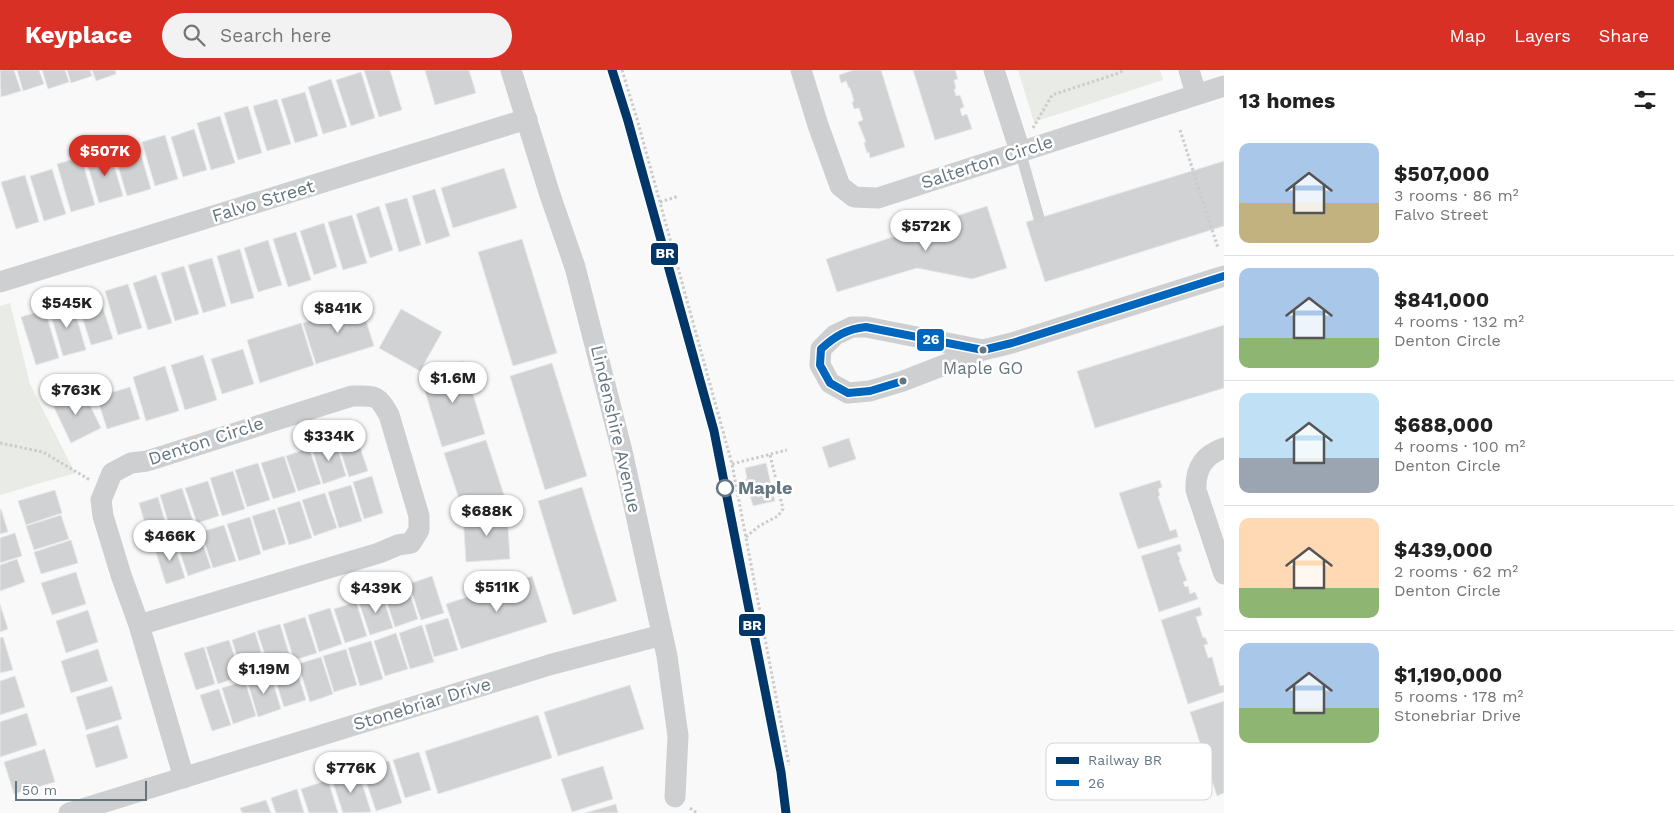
<!DOCTYPE html>
<html lang="en">
<head>
<meta charset="utf-8">
<style>
  body { margin:0; font-family:"Work Sans",sans-serif; background:#f2f2f2; color:#222; height:100vh; display:flex; flex-direction:column; font-size:19px; white-space:nowrap }
  * { box-sizing:border-box; margin:0 }
  p { font-size:16px; color:#767676 }
  .icon { flex:none; width:28px; height:28px; fill:none; stroke:currentColor; stroke-width:2; stroke-linecap:round; stroke-linejoin:round }
  .map { position:relative; flex:1; overflow:hidden }
  .side { display:flex; flex-direction:column; background:#fff; width:450px }
  .side>* { flex:none }
  .scale { position:absolute; left:15px; bottom:12px; width:132px; box-sizing:border-box; padding-left:5px; border:2px solid #657683; border-top:0; font-size:14px; line-height:18px; white-space:nowrap; color:#657683; -webkit-text-stroke:4px #fff; paint-order:stroke }
  .price { position:absolute; translate:-50% -42px; padding:0 11px; border-radius:18px; background:#fff; color:#222; font-size:16px; line-height:32px; filter:drop-shadow(0 1px 2px #0008) }
  .price::after { content:''; position:absolute; left:50%; top:30px; width:15px; height:11px; margin-left:-8px; background:inherit; clip-path:polygon(0 0,100% 0,50% 100%) }
  .price.on { background:#d93025; color:#fff }
  ul { padding:0; list-style:none }
  li { display:flex; align-items:center; gap:15px; height:125px; padding:0 15px }
  li+li { border-top:1px solid #e0e0e0 }
  li span { display:grid; place-items:center; flex:none; width:140px; height:100px; border-radius:10px; color:#555 }
  li>.icon { margin-inline-start:auto }
  span .icon { width:60px; height:60px; fill:#fffc; stroke-width:1 }
  li b { font-size:21px }
  h2 { display:flex; justify-content:space-between; align-items:center; height:60px; padding:0 15px; font-size:21px }
  header { display:flex; align-items:center; gap:30px; box-sizing:border-box; height:70px; padding:0 25px; background:#d93025; color:#fff }
  header strong { font-size:24px }
  nav { display:flex; gap:28px; margin-inline-start:auto; font-size:18px }
  .search { width:350px; height:45px; background:#f2f2f2; display:flex; align-items:center; gap:12px; box-sizing:border-box; padding:0 18px; border-radius:28px; color:#767676; font-size:19px }
  main { display:flex; flex:1; min-height:0 }
  .map>svg:first-child { display:block }
  .green { fill:#e8ebe6 }
  .building { fill:#d0d2d3; stroke:#e8e8e8 }
  .lines { fill:none; stroke-linecap:round; stroke-linejoin:round }
  .path { stroke:#cbcccd; stroke-width:3; stroke-dasharray:2.5 2.5; stroke-linecap:butt }
  .service { stroke:#cecfd0; stroke-width:11 }
  .minor { stroke:#cecfd0; stroke-width:21 }
  .bus-1-casing { stroke:#fff; stroke-width:11 }
  .bus-1 { stroke:#0065bd; stroke-width:8 }
  .rail-1-casing { stroke:#fff; stroke-width:12 }
  .rail-1 { stroke:#003768; stroke-width:9 }
  .bus-dot { fill:#657683; stroke:#fff; stroke-width:2 }
  .stop-dot { fill:#fff; stroke:#657683; stroke-width:2.5 }
  .labels { text-anchor:middle; stroke-width:5; stroke-linejoin:round; paint-order:stroke }
  .bus-label { font-size:17px; fill:#657683; stroke:#fff }
  .street-label { font-size:18px; fill:#657683; stroke:#fff }
  .stop-label { font-size:18px; font-weight:bold; fill:#657683; stroke:#fff; text-anchor:start }
  .key { fill:#fff; stroke:#d1d6da; stroke-width:1 }
  .key-label { font-size:14px; fill:#657683 }
  .line-badge { stroke:#fff; stroke-width:2 }
  .badge-label { font-size:14px; text-anchor:middle; font-weight:bold; fill:#fff }
</style>
</head>
<body>
<header>
<strong>Keyplace</strong>
<div class="search"><svg class="icon" aria-label="search" viewBox="0 0 24 24"><circle cx="10" cy="10" r="6"/><path d="M15 15l6 6"/></svg>Search here</div>
<nav><a>Map</a><a>Layers</a><a>Share</a></nav>
</header>
<main>
<div class="map">
<svg width="1224" height="743" viewBox="0 0 1224 743">
  <rect width="100%" height="100%" fill="#f9f9f9"/>
  <g class="green">
    <polygon points="1018,0 1160,0 1163,10 1034,52"/>
    <polygon points="10,233 30,314 75,403 0,425 0,236"/>
  </g>
  <g class="building">
    <polygon points="0,0 14,0 21,21 1,27"/>
    <polygon points="17,0 39,0 44,14 23,21"/>
    <polygon points="42,0 65,0 69,12 48,19"/>
    <polygon points="67,0 90,0 92,6 71,13"/>
    <polygon points="92,0 115,0 116,4 96,11"/>
    <polygon points="364,0 390,0 402,40 379,47"/>
    <polygon points="425,0 469,0 476,23 435,35"/>
    <polygon points="853,0 881,0 905,77 870,88 869,82 867,83 864,73 866,72 858,52 863,50 859,38 854,39 852,32 854,31 850,18 849,18 846,11 841,13 839,5"/>
    <polygon points="913,0 955,0 958,9 954,10 956,19 954,19 956,26 960,25 964,37 960,39 962,46 967,44 972,59 935,70"/>
    <polygon points="361,2 375,48 351,56 336,10"/>
    <polygon points="331,9 347,57 323,64 308,17"/>
    <polygon points="305,22 318,66 295,73 281,29"/>
    <polygon points="277,29 291,74 267,81 253,36"/>
    <polygon points="248,36 262,83 238,90 224,43"/>
    <polygon points="220,46 235,93 211,100 197,53"/>
    <polygon points="194,59 207,100 183,107 171,67"/>
    <polygon points="165,65 178,109 155,116 142,72"/>
    <polygon points="137,71 151,119 127,126 113,79"/>
    <polygon points="110,82 123,126 99,133 86,89"/>
    <polygon points="81,87 95,135 71,142 57,94"/>
    <polygon points="1224,91 1224,156 1045,212 1026,152"/>
    <polygon points="504,98 517,138 453,158 441,118"/>
    <polygon points="52,99 66,144 44,151 30,106"/>
    <polygon points="25,105 39,152 16,159 1,112"/>
    <polygon points="435,119 450,166 426,174 412,126"/>
    <polygon points="407,128 421,175 399,182 385,134"/>
    <polygon points="379,136 393,180 370,188 356,144"/>
    <polygon points="987,136 1007,198 972,209 917,198 837,222 826,189"/>
    <polygon points="352,145 367,193 343,200 328,152"/>
    <polygon points="324,153 337,197 314,205 300,161"/>
    <polygon points="296,162 311,210 288,217 273,169"/>
    <polygon points="522,169 557,283 513,296 478,182"/>
    <polygon points="268,170 282,215 258,222 244,178"/>
    <polygon points="240,179 254,228 231,234 217,186"/>
    <polygon points="212,188 226,236 203,243 188,195"/>
    <polygon points="184,196 199,244 175,251 161,203"/>
    <polygon points="156,205 172,253 148,260 133,213"/>
    <polygon points="128,214 142,258 118,265 105,221"/>
    <polygon points="98,223 113,269 91,275 77,230"/>
    <polygon points="72,232 86,280 63,286 49,238"/>
    <polygon points="361,235 374,276 316,294 303,253"/>
    <polygon points="401,239 442,262 420,301 379,278"/>
    <polygon points="45,240 59,288 36,295 21,247"/>
    <polygon points="301,253 314,295 260,313 247,270"/>
    <polygon points="1224,255 1224,318 1095,358 1077,301"/>
    <polygon points="243,279 254,314 222,324 211,289"/>
    <polygon points="203,285 217,330 185,340 171,295"/>
    <polygon points="463,291 485,364 442,377 420,305"/>
    <polygon points="552,293 587,406 545,420 510,306"/>
    <polygon points="165,296 179,341 146,351 133,307"/>
    <polygon points="130,317 140,349 107,359 97,327"/>
    <polygon points="82,319 101,358 71,373 52,333"/>
    <polygon points="356,365 368,401 349,407 337,370"/>
    <polygon points="849,368 856,389 829,398 822,377"/>
    <polygon points="335,370 346,406 323,414 312,378"/>
    <polygon points="486,370 505,428 463,441 444,383"/>
    <polygon points="309,378 321,414 298,421 286,386"/>
    <polygon points="284,386 296,422 273,429 261,393"/>
    <polygon points="258,393 270,430 247,437 235,400"/>
    <polygon points="766,393 775,431 753,436 745,409 747,409 745,398"/>
    <polygon points="233,401 245,439 222,446 210,408"/>
    <polygon points="372,406 383,443 364,449 353,412"/>
    <polygon points="1160,410 1162,417 1158,419 1160,426 1158,426 1170,461 1176,459 1178,467 1138,479 1119,423"/>
    <polygon points="208,411 219,446 197,453 185,418"/>
    <polygon points="351,415 362,451 339,458 328,422"/>
    <polygon points="582,417 617,531 573,545 538,431"/>
    <polygon points="182,418 194,454 171,461 160,425"/>
    <polygon points="55,420 62,443 26,455 18,431"/>
    <polygon points="325,423 337,458 314,466 302,430"/>
    <polygon points="158,427 169,465 150,471 139,433"/>
    <polygon points="300,431 312,468 289,475 277,438"/>
    <polygon points="1,439 8,462 0,464 0,440"/>
    <polygon points="275,439 286,474 263,481 252,446"/>
    <polygon points="507,442 510,489 466,492 463,445"/>
    <polygon points="61,445 69,469 34,480 26,456"/>
    <polygon points="250,447 261,484 239,491 227,454"/>
    <polygon points="224,455 236,491 213,498 201,462"/>
    <polygon points="15,463 22,486 0,493 0,468"/>
    <polygon points="199,463 211,498 188,506 176,470"/>
    <polygon points="71,470 78,493 41,504 34,482"/>
    <polygon points="173,470 185,508 166,514 154,476"/>
    <polygon points="1180,474 1182,481 1177,483 1180,489 1179,490 1187,510 1183,512 1185,517 1188,516 1190,524 1195,522 1198,529 1159,542 1141,486"/>
    <polygon points="17,489 25,512 0,521 0,495"/>
    <polygon points="76,502 86,534 52,545 41,513"/>
    <polygon points="432,506 444,543 421,550 409,514"/>
    <polygon points="532,506 547,552 461,579 446,534"/>
    <polygon points="408,518 418,549 395,557 385,526"/>
    <polygon points="381,522 393,558 370,565 358,529"/>
    <polygon points="356,532 367,566 345,573 334,539"/>
    <polygon points="0,534 8,559 0,562"/>
    <polygon points="1200,537 1202,545 1196,547 1203,568 1205,567 1208,574 1204,575 1208,588 1212,587 1220,616 1224,615 1224,622 1188,634 1161,550"/>
    <polygon points="330,538 342,574 319,582 308,545"/>
    <polygon points="88,540 98,572 66,583 56,551"/>
    <polygon points="305,547 317,583 294,590 283,554"/>
    <polygon points="448,548 458,580 434,587 425,555"/>
    <polygon points="280,554 291,590 269,597 257,561"/>
    <polygon points="422,555 434,592 410,599 399,563"/>
    <polygon points="255,562 266,598 243,606 232,570"/>
    <polygon points="396,563 408,599 385,606 374,571"/>
    <polygon points="3,567 13,600 0,603 0,568"/>
    <polygon points="229,570 241,606 218,614 206,577"/>
    <polygon points="371,571 383,609 360,616 348,578"/>
    <polygon points="204,577 215,614 196,620 184,583"/>
    <polygon points="98,579 108,611 71,623 61,591"/>
    <polygon points="346,579 357,615 334,622 323,586"/>
    <polygon points="321,587 333,624 310,632 298,594"/>
    <polygon points="295,595 306,630 284,637 273,602"/>
    <polygon points="270,603 281,639 258,647 247,610"/>
    <polygon points="15,606 25,637 0,645 0,611"/>
    <polygon points="245,611 256,646 233,654 222,618"/>
    <polygon points="630,615 644,659 558,686 544,642"/>
    <polygon points="112,616 122,649 86,660 76,627"/>
    <polygon points="219,619 231,655 212,661 200,625"/>
    <polygon points="1224,631 1224,723 1217,726 1190,642"/>
    <polygon points="27,643 37,675 0,687 0,652"/>
    <polygon points="538,645 552,688 438,724 425,681"/>
    <polygon points="118,655 128,688 96,698 86,665"/>
    <polygon points="45,679 55,712 14,724 4,692"/>
    <polygon points="419,682 431,720 405,728 393,690"/>
    <polygon points="389,691 402,733 376,741 362,699"/>
    <polygon points="603,696 613,729 572,742 561,709"/>
    <polygon points="358,701 371,742 343,743 332,709"/>
    <polygon points="328,710 338,743 309,743 301,719"/>
    <polygon points="297,719 304,743 276,743 271,728"/>
    <polygon points="266,730 271,743 242,743 240,738"/>
    <polygon points="616,734 618,743 585,743"/>
  </g>
  <g class="lines">
    <g class="path">
      <polyline points="622,0 637,49 732,394 789,695"/>
      <polyline points="1033,58 1052,25 1119,3 1124,0"/>
      <polyline points="1180,60 1218,178"/>
      <polyline points="660,132 679,126"/>
      <polyline points="0,373 43,382 90,410"/>
      <polyline points="732,394 787,380"/>
      <polyline points="746,467 759,456 778,446 783,439 770,385"/>
      <polyline points="690,738 697,743"/>
    </g>
    <polyline class="service" points="1020,81 1039,148"/>
    <g class="minor">
      <polyline points="511,0 550,125 575,197 622,381 667,586 678,666 675,727"/>
      <polyline points="801,0 818,55 840,116 854,127 878,128 1224,16"/>
      <polyline points="994,0 1020,81"/>
      <polyline points="1189,0 1196,24"/>
      <polyline points="0,212 527,49"/>
      <polyline points="983,280 866,257 852,257 835,265 821,279 820,295 830,313 848,323 870,321 903,311 983,280 1012,273 1224,206"/>
      <path d="M1224,378C1204,385 1195,399 1196,420L1224,504"/>
      <path d="M139,555L379,483L398,475L411,473L419,460V446L389,345C377,324 376,326 352,326L147,391L131,393L112,403L101,430L103,446L121,505L139,555L184,708"/>
      <polyline points="69,743 549,595 662,565"/>
    </g>
    <defs>
      <path id="bus-1" d="M903,311L870,321L848,323L830,313L820,295L821,279C835,266 847,259 866,257L983,280L1012,273L1224,206"/>
    </defs>
    <use href="#bus-1" class="bus-1-casing"/>
    <use href="#bus-1" class="bus-1"/>
    <defs>
      <polyline id="rail-1" points="612,0 628,51 714,361 781,702 786,743"/>
    </defs>
    <use href="#rail-1" class="rail-1-casing"/>
    <use href="#rail-1" class="rail-1"/>
  </g>
  <g class="bus-dot">
    <circle cx="983" cy="280" r="4.5"/>
    <circle cx="903" cy="311" r="4.5"/>
  </g>
  <circle class="stop-dot" cx="725" cy="418" r="8"/>
  <g class="labels">
    <g class="bus-label">
      <text x="983" y="304">Maple GO</text>
    </g>
    <g class="street-label">
      <text transform="translate(987 92) rotate(-18)" y="6">Salterton Circle</text>
      <text transform="translate(263 131) rotate(-17)" y="6">Falvo Street</text>
      <text transform="translate(616 359) rotate(77)" y="6">Lindenshire Avenue</text>
      <text transform="translate(206 371) rotate(-18)" y="6">Denton Circle</text>
      <text transform="translate(422 634) rotate(-17)" y="6">Stonebriar Drive</text>
    </g>
    <g class="stop-label">
      <text x="738" y="424">Maple</text>
    </g>
  </g>
  <rect x="1046" y="673" width="166" height="57" rx="8" class="key"/>
  <rect x="1056" y="687" width="23" height="7" fill="#003768"/>
  <rect x="1056" y="710" width="23" height="6" fill="#0065bd"/>
  <g class="key-label">
    <text x="1088" y="695">Railway BR</text>
    <text x="1088" y="718">26</text>
  </g>
  <g class="line-badge">
    <rect x="650" y="172" width="29" height="24" rx="5" fill="#003768"/>
    <rect x="916" y="258" width="29" height="24" rx="5" fill="#0065bd"/>
    <rect x="738" y="543" width="28" height="24" rx="5" fill="#003768"/>
  </g>
  <g class="badge-label">
    <text x="665" y="188">BR</text>
    <text x="931" y="274">26</text>
    <text x="752" y="560">BR</text>
  </g>
</svg>
<div class="scale">50 m</div>
<b class="price on" style="left:105px;top:107px">$507K</b>
<b class="price" style="left:926px;top:182px">$572K</b>
<b class="price" style="left:67px;top:259px">$545K</b>
<b class="price" style="left:338px;top:264px">$841K</b>
<b class="price" style="left:453px;top:334px">$1.6M</b>
<b class="price" style="left:76px;top:346px">$763K</b>
<b class="price" style="left:329px;top:392px">$334K</b>
<b class="price" style="left:487px;top:467px">$688K</b>
<b class="price" style="left:170px;top:492px">$466K</b>
<b class="price" style="left:497px;top:543px">$511K</b>
<b class="price" style="left:376px;top:544px">$439K</b>
<b class="price" style="left:264px;top:625px">$1.19M</b>
<b class="price" style="left:351px;top:724px">$776K</b>
</div>
<section class="side">
<h2>13 homes<svg class="icon" aria-label="filters" viewBox="0 0 24 24"><path d="M4 7h16M4 17h16"/><circle cx="9" cy="7" r="2"/><circle cx="15" cy="17" r="2"/></svg></h2>
<ul>
<li><span style="background:linear-gradient(#a9c7e8 60%,#c2b280 0)"><svg class="icon" aria-label="home" viewBox="0 0 24 24"><path d="M3 11l9-7 9 7M6 9v11h12V9"/></svg></span><div><b>$507,000</b><p>3 rooms · 86 m²</p><p>Falvo Street</p></div></li>
<li><span style="background:linear-gradient(#a9c7e8 70%,#8fb573 0)"><svg class="icon" aria-label="home" viewBox="0 0 24 24"><path d="M3 11l9-7 9 7M6 9v11h12V9"/></svg></span><div><b>$841,000</b><p>4 rooms · 132 m²</p><p>Denton Circle</p></div></li>
<li><span style="background:linear-gradient(#bfe0f5 65%,#9aa5b1 0)"><svg class="icon" aria-label="home" viewBox="0 0 24 24"><path d="M3 11l9-7 9 7M6 9v11h12V9"/></svg></span><div><b>$688,000</b><p>4 rooms · 100 m²</p><p>Denton Circle</p></div></li>
<li><span style="background:linear-gradient(#ffd9b3 70%,#8fb573 0)"><svg class="icon" aria-label="home" viewBox="0 0 24 24"><path d="M3 11l9-7 9 7M6 9v11h12V9"/></svg></span><div><b>$439,000</b><p>2 rooms · 62 m²</p><p>Denton Circle</p></div></li>
<li><span style="background:linear-gradient(#a9c7e8 65%,#8fb573 0)"><svg class="icon" aria-label="home" viewBox="0 0 24 24"><path d="M3 11l9-7 9 7M6 9v11h12V9"/></svg></span><div><b>$1,190,000</b><p>5 rooms · 178 m²</p><p>Stonebriar Drive</p></div></li>
</ul>
</section>
</main>
</body>
</html>
